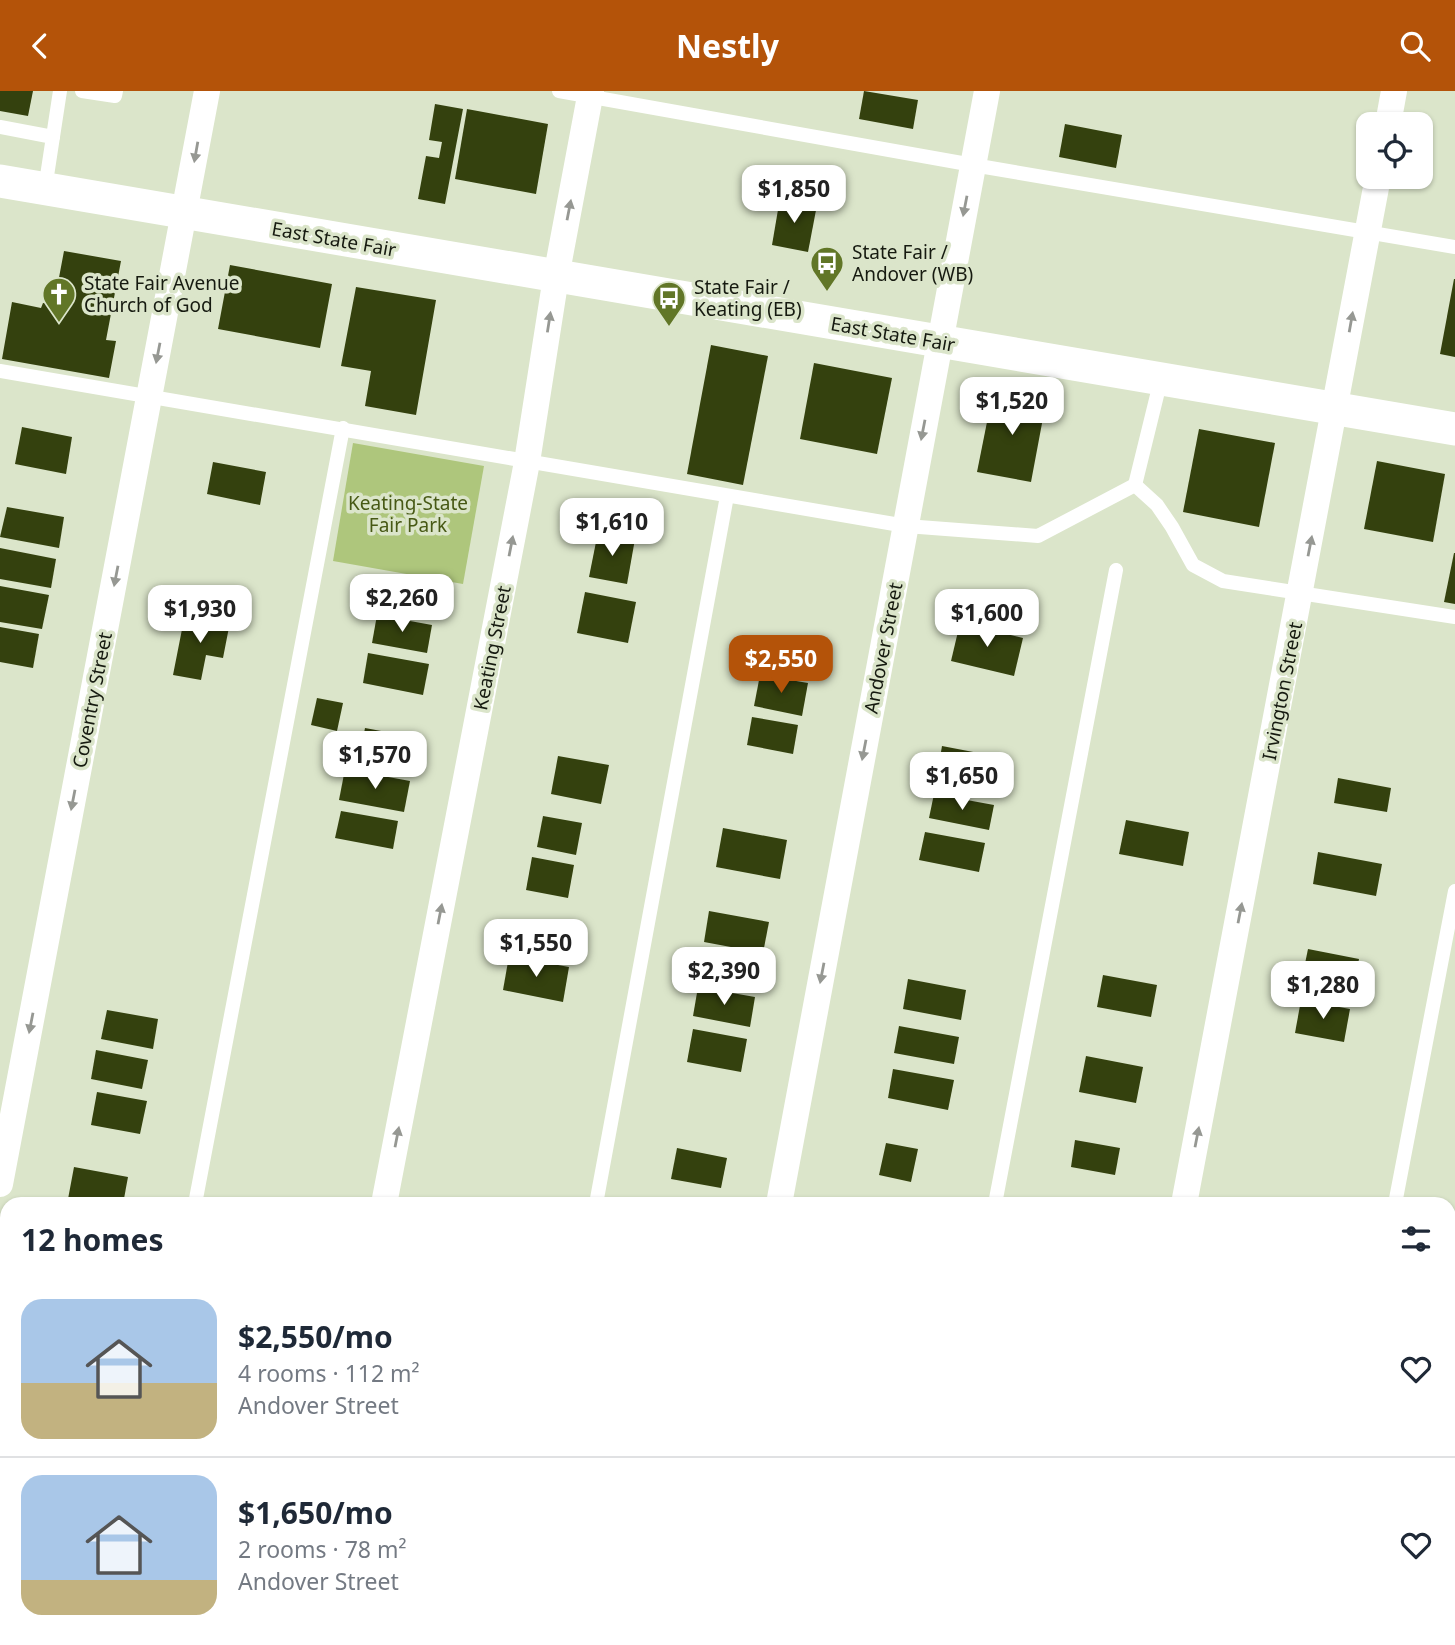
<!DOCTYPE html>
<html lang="en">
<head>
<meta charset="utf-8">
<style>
  body { margin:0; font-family:"Noto Sans",sans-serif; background:#f6f6f7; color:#1f2937; height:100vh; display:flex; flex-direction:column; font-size:26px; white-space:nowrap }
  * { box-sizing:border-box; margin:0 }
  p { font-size:23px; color:#747a83 }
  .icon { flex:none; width:38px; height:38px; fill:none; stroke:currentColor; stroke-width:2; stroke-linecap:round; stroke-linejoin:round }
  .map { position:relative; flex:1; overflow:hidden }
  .details { position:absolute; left:0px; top:1106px; width:1456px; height:448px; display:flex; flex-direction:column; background:#fff; border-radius:21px 21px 0 0; box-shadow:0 2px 5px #0004 }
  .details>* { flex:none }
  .tools { position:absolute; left:1356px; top:21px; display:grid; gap:14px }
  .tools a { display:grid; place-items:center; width:77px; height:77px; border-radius:14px; background:#fff; box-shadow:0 2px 5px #0004; font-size:35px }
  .price { position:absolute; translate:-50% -60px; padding:0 16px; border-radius:14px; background:#fff; color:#222; font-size:23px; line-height:46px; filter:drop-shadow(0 2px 4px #0008) }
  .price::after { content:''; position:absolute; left:50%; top:42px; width:21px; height:16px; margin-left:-10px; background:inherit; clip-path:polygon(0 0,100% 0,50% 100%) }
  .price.current { background:#b45309; color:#fff }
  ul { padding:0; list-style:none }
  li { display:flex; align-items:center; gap:21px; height:175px; padding:0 21px }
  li+li { border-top:2px solid #e0e1e3 }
  li span { display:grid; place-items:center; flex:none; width:196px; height:140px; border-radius:21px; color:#555 }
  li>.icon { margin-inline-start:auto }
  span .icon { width:84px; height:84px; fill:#fffc; stroke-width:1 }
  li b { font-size:30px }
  h2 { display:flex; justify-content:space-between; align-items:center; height:84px; padding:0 21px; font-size:30px }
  header { display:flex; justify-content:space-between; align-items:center; height:91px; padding:0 21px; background:#b45309; color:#fff; font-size:32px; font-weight:700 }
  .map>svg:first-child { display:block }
  .green { fill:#aec67c }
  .building { fill:#34410e }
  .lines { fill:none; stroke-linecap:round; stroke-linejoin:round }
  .service { stroke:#fff; stroke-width:14 }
  .minor { stroke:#fff; stroke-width:26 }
  .tertiary { stroke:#fff; stroke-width:33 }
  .oneway { fill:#969893 }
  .labels { text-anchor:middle; stroke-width:7; stroke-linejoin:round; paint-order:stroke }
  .street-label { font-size:19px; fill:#161a10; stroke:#dbe5ca }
  .poi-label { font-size:19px; fill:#161a10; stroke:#dbe5ca; text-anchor:start }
  .park-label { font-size:19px; fill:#475915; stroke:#dbe5ca }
</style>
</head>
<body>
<header><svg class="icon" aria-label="back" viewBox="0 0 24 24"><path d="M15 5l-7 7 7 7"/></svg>Nestly<svg class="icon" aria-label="search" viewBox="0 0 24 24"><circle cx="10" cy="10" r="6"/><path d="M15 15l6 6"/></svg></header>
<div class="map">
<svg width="1455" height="1554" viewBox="0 0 1455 1554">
  <rect width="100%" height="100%" fill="#dbe5ca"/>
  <polygon class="green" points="353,352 484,375 463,493 333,470"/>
  <g class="building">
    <polygon points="0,0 33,0 28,25 0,20"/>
    <polygon points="864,0 918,9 913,38 859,28"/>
    <polygon points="435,13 463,18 445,113 418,108 426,65 439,67 442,51 429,49"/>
    <polygon points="467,18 548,33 536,103 455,88"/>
    <polygon points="1065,33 1122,44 1116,77 1059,66"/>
    <polygon points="780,107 817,114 808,161 772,154"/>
    <polygon points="64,160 121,170 106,249 116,250 109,287 2,268 12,211 41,217 43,212 54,213"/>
    <polygon points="230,174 332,193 320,257 218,238"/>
    <polygon points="1454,188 1455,188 1455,266 1440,263"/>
    <polygon points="356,196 436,209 416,324 365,315 371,280 341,275"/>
    <polygon points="711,254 768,265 743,394 687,383"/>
    <polygon points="814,272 892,287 877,363 800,348"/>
    <polygon points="993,301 1046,311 1031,391 977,381"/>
    <polygon points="22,336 72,346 66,383 15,373"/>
    <polygon points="1199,338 1275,352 1259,436 1183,421"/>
    <polygon points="1377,370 1445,383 1433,451 1364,438"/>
    <polygon points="213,371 266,381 260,414 207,403"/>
    <polygon points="7,416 64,426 59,457 0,446"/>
    <polygon points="598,441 635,448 627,493 589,486"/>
    <polygon points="0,457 56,468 51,497 0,488"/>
    <polygon points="1454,462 1455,462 1455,513 1444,511"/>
    <polygon points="385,484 443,495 438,523 379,513"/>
    <polygon points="0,495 49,504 42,538 0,531"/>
    <polygon points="585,501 636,511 628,552 577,542"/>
    <polygon points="185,523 230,531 223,567 206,564 201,589 173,584"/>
    <polygon points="377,524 432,534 427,562 372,552"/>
    <polygon points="960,532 1023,547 1014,585 951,570"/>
    <polygon points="0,536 39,543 33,577 0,571"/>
    <polygon points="368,562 429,573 423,604 363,592"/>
    <polygon points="760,584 808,592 802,625 754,615"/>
    <polygon points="317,607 343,612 337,640 311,634"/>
    <polygon points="752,626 798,634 793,663 747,654"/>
    <polygon points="365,637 408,645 402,678 359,670"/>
    <polygon points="942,655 994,665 988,700 936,690"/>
    <polygon points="558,665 609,674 601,713 551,703"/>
    <polygon points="345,678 410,690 404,721 339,709"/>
    <polygon points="1338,687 1391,697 1387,721 1334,712"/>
    <polygon points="934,703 994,714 989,739 929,727"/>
    <polygon points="341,720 398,730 393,758 335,747"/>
    <polygon points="543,725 582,732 576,764 537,756"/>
    <polygon points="1126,729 1189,741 1183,775 1119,763"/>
    <polygon points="723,737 787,749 780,788 716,776"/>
    <polygon points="925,741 985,752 979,781 919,769"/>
    <polygon points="1318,761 1382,773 1376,805 1313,793"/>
    <polygon points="532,766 574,774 568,807 526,799"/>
    <polygon points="709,820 769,831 763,862 704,851"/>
    <polygon points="1308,858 1359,868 1353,902 1301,892"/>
    <polygon points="509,865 569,876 563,911 503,899"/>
    <polygon points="1103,884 1157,894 1151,926 1097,916"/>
    <polygon points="908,888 966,899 961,929 903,918"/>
    <polygon points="698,896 755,906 750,936 693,925"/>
    <polygon points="1301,909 1350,918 1344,951 1295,942"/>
    <polygon points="107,919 158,928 153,958 101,948"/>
    <polygon points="899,935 959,946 954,973 894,962"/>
    <polygon points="693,938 747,948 741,981 687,971"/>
    <polygon points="96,959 148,969 142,998 91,988"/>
    <polygon points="1086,965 1143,976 1136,1012 1079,1001"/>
    <polygon points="893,978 954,989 948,1019 888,1007"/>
    <polygon points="97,1001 147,1010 140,1043 91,1034"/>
    <polygon points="1075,1049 1120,1057 1115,1084 1071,1076"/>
    <polygon points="886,1052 918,1058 911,1091 879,1084"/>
    <polygon points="677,1057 727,1067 721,1097 671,1088"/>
    <polygon points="74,1076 128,1086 123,1113 94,1113 68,1108"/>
    <polygon points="1454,1184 1455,1184 1455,1222 1449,1221"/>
    <polygon points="1449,1230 1455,1231 1455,1261 1449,1260"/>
    <polygon points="1449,1272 1455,1273 1455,1304 1449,1303"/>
    <polygon points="1449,1315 1455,1316 1455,1340 1449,1338"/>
    <polygon points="1449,1356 1455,1357 1455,1385 1449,1384"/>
    <polygon points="0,1486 7,1487 7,1524 0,1522"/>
    <polygon points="0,1536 7,1537 7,1547 31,1547 30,1554 0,1554"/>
    <polygon points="581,1547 601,1547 631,1554 579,1554"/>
  </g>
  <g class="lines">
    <g class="service">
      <polyline points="82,0 115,5 116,0"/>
      <polyline points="559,0 973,74 1455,156"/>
      <polyline points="0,36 53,46"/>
      <polyline points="45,98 60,0"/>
      <polyline points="0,280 906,435 1038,445 1135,394 1157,414 1172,436 1193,474 1223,490 1455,526"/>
      <polyline points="1135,394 1161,288"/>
      <polyline points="195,1113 343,337"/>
      <polyline points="596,1113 727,405"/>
      <polyline points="995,1113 1116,479"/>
      <polyline points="1395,1113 1455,800"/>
      <polyline points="112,1554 113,1547"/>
      <polyline points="512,1554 513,1547"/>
      <polyline points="911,1554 912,1547"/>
      <polyline points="1311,1554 1312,1547"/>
    </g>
    <g class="minor">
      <polyline points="1388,33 1394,0"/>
      <polyline points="0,1093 207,0"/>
      <polyline points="384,1113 527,371 556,186 591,0"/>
      <polyline points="779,1113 987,0"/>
      <polyline points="1184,1113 1378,86"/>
      <polyline points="0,1255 7,1256"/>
      <polyline points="1449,1502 1455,1503"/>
      <polyline points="301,1554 302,1547"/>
      <polyline points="696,1554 697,1547"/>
      <polyline points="1100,1554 1101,1547"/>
    </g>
    <polyline class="tertiary" points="0,90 1455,338"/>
  </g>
  <defs><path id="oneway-solid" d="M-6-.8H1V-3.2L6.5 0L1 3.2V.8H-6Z" transform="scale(1.75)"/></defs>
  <g class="oneway">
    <use href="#oneway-solid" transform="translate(196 61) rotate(100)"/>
    <use href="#oneway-solid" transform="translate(965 115) rotate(101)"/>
    <use href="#oneway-solid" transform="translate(569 119) rotate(-79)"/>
    <use href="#oneway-solid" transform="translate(549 231) rotate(-81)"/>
    <use href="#oneway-solid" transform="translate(1351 231) rotate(-80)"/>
    <use href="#oneway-solid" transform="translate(158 262) rotate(101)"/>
    <use href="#oneway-solid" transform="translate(923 339) rotate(101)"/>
    <use href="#oneway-solid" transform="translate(511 455) rotate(-79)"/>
    <use href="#oneway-solid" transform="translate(1310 455) rotate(-79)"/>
    <use href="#oneway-solid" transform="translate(116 485) rotate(101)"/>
    <use href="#oneway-solid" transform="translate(864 659) rotate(101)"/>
    <use href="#oneway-solid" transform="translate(73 709) rotate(101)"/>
    <use href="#oneway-solid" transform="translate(1240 822) rotate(-79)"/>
    <use href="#oneway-solid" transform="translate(440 823) rotate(-79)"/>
    <use href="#oneway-solid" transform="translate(822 882) rotate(101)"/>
    <use href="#oneway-solid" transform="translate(31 932) rotate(101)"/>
    <use href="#oneway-solid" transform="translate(397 1046) rotate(-79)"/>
    <use href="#oneway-solid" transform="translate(1197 1046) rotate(-79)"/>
  </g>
  <defs>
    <symbol id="bus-pin" viewBox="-11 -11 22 30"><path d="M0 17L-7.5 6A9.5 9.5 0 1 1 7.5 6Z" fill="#617627" stroke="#dbe5ca"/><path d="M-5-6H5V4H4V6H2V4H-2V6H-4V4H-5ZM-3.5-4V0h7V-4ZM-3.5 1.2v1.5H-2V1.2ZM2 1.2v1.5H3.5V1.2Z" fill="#fff"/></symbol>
    <symbol id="church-pin" viewBox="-11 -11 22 30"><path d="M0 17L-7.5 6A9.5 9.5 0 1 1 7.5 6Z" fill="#617627" stroke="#dbe5ca"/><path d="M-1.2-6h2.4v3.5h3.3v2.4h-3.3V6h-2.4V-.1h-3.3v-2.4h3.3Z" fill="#fff"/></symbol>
  </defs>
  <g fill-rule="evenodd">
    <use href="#bus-pin" x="808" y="153" width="38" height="52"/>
    <use href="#church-pin" x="40" y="184" width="38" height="52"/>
    <use href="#bus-pin" x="650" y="188" width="38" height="52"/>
  </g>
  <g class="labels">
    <g class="street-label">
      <text transform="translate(334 148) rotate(10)" y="7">East State Fair</text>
      <text transform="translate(893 243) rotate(10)" y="7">East State Fair</text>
      <text transform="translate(492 557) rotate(-79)" y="7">Keating Street</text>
      <text transform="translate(883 557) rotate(-79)" y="7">Andover Street</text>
      <text transform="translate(1282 600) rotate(-79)" y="7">Irvington Street</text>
      <text transform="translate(92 609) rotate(-79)" y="7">Coventry Street</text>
    </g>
    <g class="poi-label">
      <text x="852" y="168">State Fair /<tspan x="852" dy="22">Andover (WB)</tspan></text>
      <text x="84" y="199">State Fair Avenue<tspan x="84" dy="22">Church of God</tspan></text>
      <text x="694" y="203">State Fair /<tspan x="694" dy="22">Keating (EB)</tspan></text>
    </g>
    <g class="park-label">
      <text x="408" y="419">Keating-State<tspan x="408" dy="22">Fair Park</tspan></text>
    </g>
  </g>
</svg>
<div class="tools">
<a><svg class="icon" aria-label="locate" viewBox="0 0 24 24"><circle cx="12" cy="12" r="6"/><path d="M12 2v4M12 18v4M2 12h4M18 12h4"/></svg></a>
</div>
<b class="price" style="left:794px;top:134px">$1,850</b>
<b class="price" style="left:1012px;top:346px">$1,520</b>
<b class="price" style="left:612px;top:467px">$1,610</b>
<b class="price" style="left:402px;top:543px">$2,260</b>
<b class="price" style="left:200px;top:554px">$1,930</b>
<b class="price" style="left:987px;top:558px">$1,600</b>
<b class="price current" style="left:781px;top:604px">$2,550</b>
<b class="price" style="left:375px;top:700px">$1,570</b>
<b class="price" style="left:962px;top:721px">$1,650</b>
<b class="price" style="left:536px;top:888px">$1,550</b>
<b class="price" style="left:724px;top:916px">$2,390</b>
<b class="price" style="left:1323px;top:930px">$1,280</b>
<section class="details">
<h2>12 homes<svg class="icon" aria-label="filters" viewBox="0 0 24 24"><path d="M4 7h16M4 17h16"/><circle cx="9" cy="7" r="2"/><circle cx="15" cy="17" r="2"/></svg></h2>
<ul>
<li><span style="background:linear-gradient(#a9c7e8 60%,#c2b280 0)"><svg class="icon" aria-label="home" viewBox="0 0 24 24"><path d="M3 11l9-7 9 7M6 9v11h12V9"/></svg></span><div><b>$2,550/mo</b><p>4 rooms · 112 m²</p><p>Andover Street</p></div><svg class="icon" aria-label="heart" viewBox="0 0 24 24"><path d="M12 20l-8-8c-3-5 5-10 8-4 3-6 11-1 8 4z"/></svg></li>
<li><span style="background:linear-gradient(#a9c7e8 75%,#c2b280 0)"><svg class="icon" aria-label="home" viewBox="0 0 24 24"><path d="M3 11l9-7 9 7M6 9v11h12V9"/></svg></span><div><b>$1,650/mo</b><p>2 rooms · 78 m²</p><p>Andover Street</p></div><svg class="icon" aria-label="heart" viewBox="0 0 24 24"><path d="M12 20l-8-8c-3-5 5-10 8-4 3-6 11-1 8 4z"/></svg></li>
</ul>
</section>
</div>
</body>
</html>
